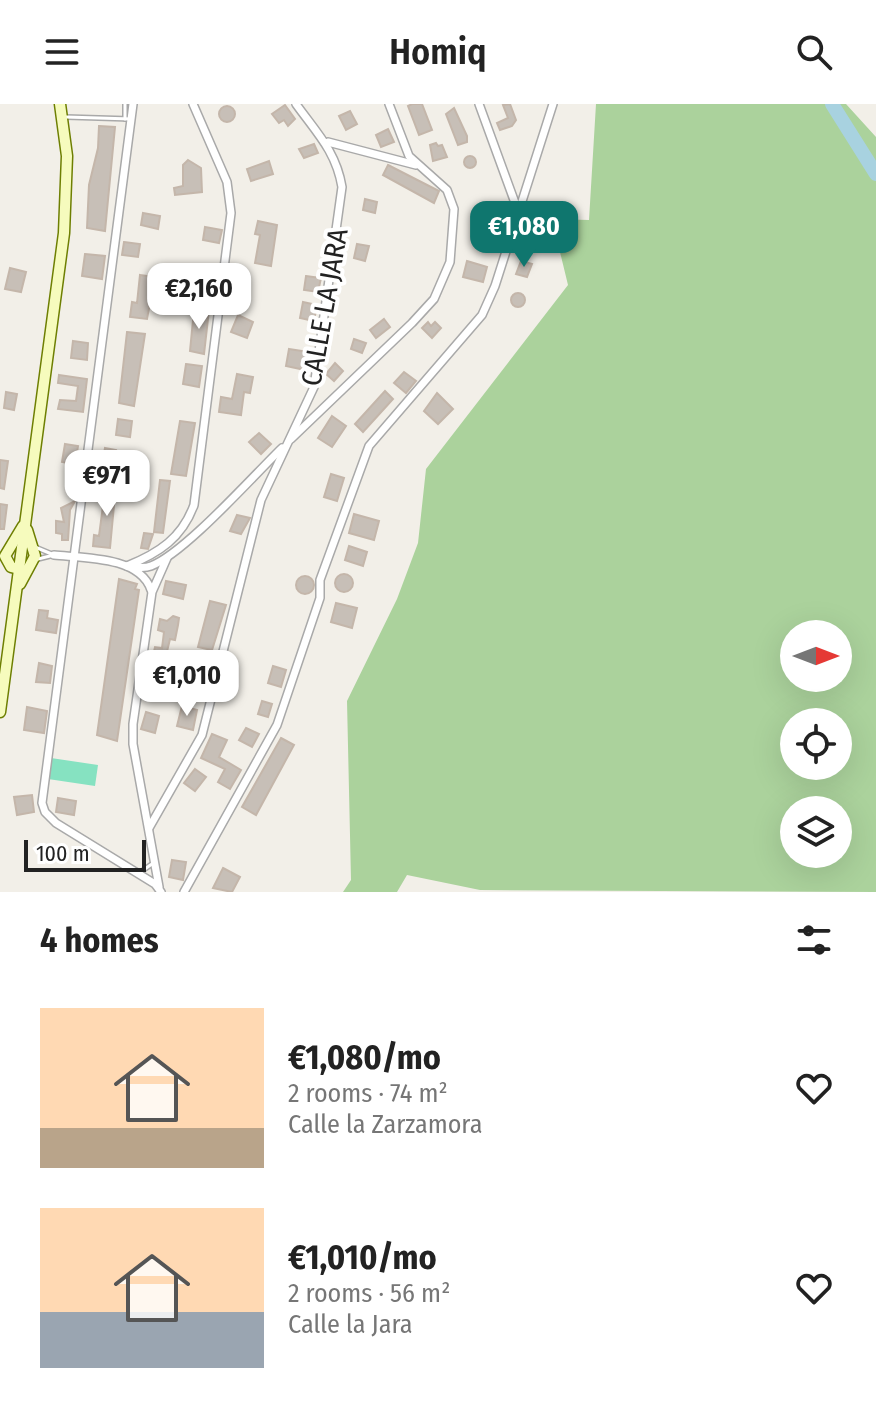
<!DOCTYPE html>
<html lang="en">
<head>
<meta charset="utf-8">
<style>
  body { margin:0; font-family:"Fira Sans Condensed",sans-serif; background:#f2f2f2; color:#222; height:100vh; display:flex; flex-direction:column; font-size:30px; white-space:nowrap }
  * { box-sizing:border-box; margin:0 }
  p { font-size:26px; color:#767676 }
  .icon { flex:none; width:44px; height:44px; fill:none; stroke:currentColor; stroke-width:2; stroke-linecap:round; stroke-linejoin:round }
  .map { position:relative; height:788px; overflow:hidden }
  .side { display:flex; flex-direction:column; background:#fff; flex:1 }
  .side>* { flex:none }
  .needle { width:52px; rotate:90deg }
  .fabs { position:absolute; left:780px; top:516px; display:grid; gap:16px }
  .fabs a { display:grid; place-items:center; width:72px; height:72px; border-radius:50%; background:#fff; box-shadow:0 8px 32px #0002; font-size:40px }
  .scale { position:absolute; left:24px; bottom:20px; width:122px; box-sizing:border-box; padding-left:8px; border:4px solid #222; border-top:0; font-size:22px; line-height:28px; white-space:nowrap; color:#222; -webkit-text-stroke:6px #fff; paint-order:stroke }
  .price { position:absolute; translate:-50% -68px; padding:0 18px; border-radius:16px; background:#fff; color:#222; font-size:26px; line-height:52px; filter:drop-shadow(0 2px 4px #0008) }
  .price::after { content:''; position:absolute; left:50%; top:48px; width:24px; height:18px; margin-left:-12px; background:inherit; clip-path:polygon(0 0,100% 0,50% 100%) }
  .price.current { background:#0f766e; color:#fff }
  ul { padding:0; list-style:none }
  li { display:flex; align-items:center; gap:24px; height:200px; padding:0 40px }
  li span { display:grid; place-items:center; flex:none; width:224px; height:160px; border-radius:0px; color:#555 }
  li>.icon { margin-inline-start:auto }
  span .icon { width:96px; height:96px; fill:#fffc; stroke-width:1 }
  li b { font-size:34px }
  h2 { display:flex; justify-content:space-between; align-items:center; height:96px; padding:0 40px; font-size:34px }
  header { display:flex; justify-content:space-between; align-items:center; height:104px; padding:0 40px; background:#fff; font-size:36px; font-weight:600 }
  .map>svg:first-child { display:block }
  .forest { fill:#abd29c; fill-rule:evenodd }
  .pitch { fill:#86e2c1 }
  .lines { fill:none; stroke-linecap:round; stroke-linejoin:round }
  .river { stroke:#a8d2e0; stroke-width:14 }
  .building { fill:#c7bfb7; stroke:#c4b6aa; stroke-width:2 }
  .service-casing { stroke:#a9a9a9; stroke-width:6 }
  .minor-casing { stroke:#a9a9a9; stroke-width:10 }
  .secondary-casing { stroke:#6e7f02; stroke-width:13 }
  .service { stroke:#fff; stroke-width:3 }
  .minor { stroke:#fff; stroke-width:7 }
  .secondary { stroke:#f6fbbd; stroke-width:10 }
  .labels { text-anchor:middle; stroke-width:8; stroke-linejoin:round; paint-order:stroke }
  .street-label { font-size:28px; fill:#222; stroke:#fff }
</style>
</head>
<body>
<header><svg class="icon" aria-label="menu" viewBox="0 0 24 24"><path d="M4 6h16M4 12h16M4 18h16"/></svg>Homiq<svg class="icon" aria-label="search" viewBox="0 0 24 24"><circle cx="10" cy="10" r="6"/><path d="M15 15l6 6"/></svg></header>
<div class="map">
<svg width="876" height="788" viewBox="0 0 876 788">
  <rect width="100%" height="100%" fill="#f2efe8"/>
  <path class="forest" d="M596,0H846L876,33V788L480,786L407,771L397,788H343L351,776L347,597L397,495L418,439L426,365L568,181L552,115L589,116ZM794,530H838V574H794ZM794,618H838V662H794ZM794,706H838V750H794Z"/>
  <polygon class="pitch" points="51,654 98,661 95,682 48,675"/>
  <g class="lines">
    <polyline class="river" points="832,0 876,70"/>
  </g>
  <g class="building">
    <polygon points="412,0 422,0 432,26 419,31 408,2"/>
    <polygon points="510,0 516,16 512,22 500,26 497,19 508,14 503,1"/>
    <polygon points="285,1 295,15 288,22 284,16 279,19 272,10"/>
    <circle cx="227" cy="10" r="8"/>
    <polygon points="454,4 467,32 467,38 458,41 446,10"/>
    <polygon points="350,7 357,20 346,26 339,12"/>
    <polygon points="99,22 115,23 105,127 87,124 89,81 98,44"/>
    <polygon points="388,25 394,38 381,43 376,31"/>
    <polygon points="436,39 438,42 442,41 447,53 433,57 430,41"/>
    <polygon points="314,40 318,49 304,54 299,45"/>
    <circle cx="470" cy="58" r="6"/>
    <polygon points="188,56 201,64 202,88 175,91 174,84 183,82 183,61"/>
    <polygon points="269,57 273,70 251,77 247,65"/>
    <polygon points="388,61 439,87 434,99 383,71"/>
    <polygon points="365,95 377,98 375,109 363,106"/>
    <polygon points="143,109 160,112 158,125 141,121"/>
    <polygon points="258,117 277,121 271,162 255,159 260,131 255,130"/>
    <polygon points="205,123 222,126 219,139 203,136"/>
    <polygon points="124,138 140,140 138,153 122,151"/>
    <polygon points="357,140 369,142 365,157 354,154"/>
    <polygon points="85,150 105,152 102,175 82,172"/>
    <polygon points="467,157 487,163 483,178 463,173"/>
    <polygon points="521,157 532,160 527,173 516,170"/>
    <polygon points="10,164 26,168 21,188 5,185"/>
    <polygon points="140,171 155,173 147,215 130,213 132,198 137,199"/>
    <polygon points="306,172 321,174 318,188 304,186"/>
    <circle cx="518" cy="196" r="7"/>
    <polygon points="303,198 317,201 314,217 300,214"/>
    <polygon points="194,206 209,206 204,250 190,247"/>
    <polygon points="238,211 253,218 247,234 231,228"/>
    <polygon points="384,215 390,223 376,234 370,226"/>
    <polygon points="428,218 431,222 435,218 441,224 432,234 422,224"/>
    <polygon points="127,228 145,230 134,302 119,299"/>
    <polygon points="354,235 366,239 362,249 351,245"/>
    <polygon points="73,237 88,239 87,256 71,254"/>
    <polygon points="289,245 309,248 305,266 286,262"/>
    <polygon points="335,259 343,267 334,277 326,270"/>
    <polygon points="186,260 202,262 199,283 183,280"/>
    <polygon points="404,268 416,277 406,289 394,279"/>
    <polygon points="237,270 253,273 250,289 244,288 241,311 219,308 221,293 232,295"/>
    <polygon points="59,271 87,275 83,308 58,305 60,296 76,297 78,282 58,279"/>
    <polygon points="385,287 393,295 363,328 355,320"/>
    <polygon points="6,288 17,290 14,306 4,304"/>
    <polygon points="437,289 453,305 438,320 424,307"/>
    <polygon points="332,312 346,322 332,343 318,334"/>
    <polygon points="118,315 132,317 130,333 116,331"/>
    <polygon points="180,317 195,319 186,372 171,370"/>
    <polygon points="259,329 271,340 261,350 249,338"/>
    <polygon points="65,340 78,342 75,360 62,358"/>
    <polygon points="105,344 116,346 113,362 102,360"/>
    <polygon points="0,356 8,357 4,385 0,384"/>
    <polygon points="331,370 344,374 337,397 324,393"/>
    <polygon points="160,376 170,377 163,429 154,428"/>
    <polygon points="106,379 116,380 110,444 93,442 94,431 99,432"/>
    <polygon points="75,397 70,406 68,436 62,436 62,430 56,429 56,417 64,418 61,404"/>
    <polygon points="0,400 7,401 4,425 0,425"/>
    <polygon points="354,410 379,417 374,436 349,429"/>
    <polygon points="237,411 250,414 241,430 230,427"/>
    <polygon points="144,429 153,430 148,445 141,444"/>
    <polygon points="349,442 367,448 363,462 345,456"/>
    <circle cx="344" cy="479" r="9"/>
    <circle cx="305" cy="481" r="9"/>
    <polygon points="119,475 137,480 135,485 139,486 117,637 97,631"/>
    <polygon points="166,477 186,481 183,495 163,490"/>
    <polygon points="210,497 226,501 212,546 198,543"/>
    <polygon points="336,499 357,504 352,524 331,518"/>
    <polygon points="39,506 48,507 47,514 58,516 56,529 36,526"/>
    <polygon points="173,512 179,514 178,521 175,536 170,535 163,564 151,561 155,543 162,544 164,528 158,526 160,515 167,517"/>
    <polygon points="39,559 52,562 50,579 36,578"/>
    <polygon points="273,562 286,566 281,583 268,579"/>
    <polygon points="193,567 207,570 202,592 188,588"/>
    <polygon points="262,597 272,600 268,613 258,610"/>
    <polygon points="182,602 197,606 193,626 177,622"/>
    <polygon points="27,603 47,607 44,629 24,626"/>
    <polygon points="146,608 159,612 155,629 141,625"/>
    <polygon points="246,624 259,630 252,643 239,636"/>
    <polygon points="212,630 227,636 219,653 241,666 230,685 218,678 225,665 201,654"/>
    <polygon points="281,634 294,641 256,711 242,703"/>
    <polygon points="195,665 206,673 195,687 184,679"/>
    <polygon points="32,691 34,708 17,711 14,693"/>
    <polygon points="58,694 76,697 74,711 56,708"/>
    <polygon points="172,756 186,758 183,776 169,773"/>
    <polygon points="223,764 240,773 232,788 213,784"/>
  </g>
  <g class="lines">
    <defs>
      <g id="service">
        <polyline points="125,0 125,15"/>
        <polyline points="66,13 131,15"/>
        <polyline points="35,443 54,451"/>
        <polyline points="38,455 54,451"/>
        <polyline points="139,769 152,760"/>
      </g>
      <g id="minor">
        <polyline points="133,0 42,699 45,708 56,719 155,780 161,788"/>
        <polyline points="479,0 518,107"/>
        <polyline points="328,38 416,61"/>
        <polyline points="291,335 412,219 434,195 450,158 454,105 447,86 409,52 389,0"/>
        <path d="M54,451C83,454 140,452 151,486"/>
        <path d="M127,462C136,463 143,465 151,462C185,449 253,372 282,344"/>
        <path d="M127,462C159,449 182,434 194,401L231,109L227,78L193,0"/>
        <path d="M149,724L202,631L261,396L314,283L342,83C336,47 316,28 296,0"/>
        <polyline points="159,783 133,640 133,620 152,488 167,454"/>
        <polyline points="184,788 277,621 320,494 320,476 369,342 482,211 495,182 553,0"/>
      </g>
      <g id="secondary">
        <polyline points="23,466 11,463 5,452 23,422"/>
        <polyline points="20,480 35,452 27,426"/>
        <polyline points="0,608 64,129 67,52 60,0"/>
      </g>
    </defs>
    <use href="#service" class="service-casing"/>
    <use href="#minor" class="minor-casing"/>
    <use href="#secondary" class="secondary-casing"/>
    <use href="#service" class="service"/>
    <use href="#minor" class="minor"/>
    <use href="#secondary" class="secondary"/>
  </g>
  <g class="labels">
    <g class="street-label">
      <text transform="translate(324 203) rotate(-80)" y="10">CALLE LA JARA</text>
    </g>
  </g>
</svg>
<div class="fabs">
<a><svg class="needle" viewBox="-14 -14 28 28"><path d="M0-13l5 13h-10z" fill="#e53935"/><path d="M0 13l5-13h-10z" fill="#767676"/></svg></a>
<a><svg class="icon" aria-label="locate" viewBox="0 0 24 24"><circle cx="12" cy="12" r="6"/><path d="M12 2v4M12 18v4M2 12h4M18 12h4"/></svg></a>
<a><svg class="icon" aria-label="layers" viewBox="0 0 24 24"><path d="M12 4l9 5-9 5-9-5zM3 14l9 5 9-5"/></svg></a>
</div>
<div class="scale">100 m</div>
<b class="price current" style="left:524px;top:165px">€1,080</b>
<b class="price" style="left:199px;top:227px">€2,160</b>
<b class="price" style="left:107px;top:414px">€971</b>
<b class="price" style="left:187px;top:614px">€1,010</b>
</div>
<section class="side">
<h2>4 homes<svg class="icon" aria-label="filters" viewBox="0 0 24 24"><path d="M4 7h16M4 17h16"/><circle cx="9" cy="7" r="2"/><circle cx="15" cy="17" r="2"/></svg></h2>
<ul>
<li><span style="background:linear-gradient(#ffd9b3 75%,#b9a48a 0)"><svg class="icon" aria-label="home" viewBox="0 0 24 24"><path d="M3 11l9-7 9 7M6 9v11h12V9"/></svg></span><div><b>€1,080/mo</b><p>2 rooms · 74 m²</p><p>Calle la Zarzamora</p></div><svg class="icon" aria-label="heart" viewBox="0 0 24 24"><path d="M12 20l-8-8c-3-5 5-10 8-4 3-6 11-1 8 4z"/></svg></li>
<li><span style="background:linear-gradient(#ffd9b3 65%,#9aa5b1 0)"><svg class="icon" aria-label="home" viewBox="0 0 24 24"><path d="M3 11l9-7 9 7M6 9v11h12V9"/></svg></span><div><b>€1,010/mo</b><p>2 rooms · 56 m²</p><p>Calle la Jara</p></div><svg class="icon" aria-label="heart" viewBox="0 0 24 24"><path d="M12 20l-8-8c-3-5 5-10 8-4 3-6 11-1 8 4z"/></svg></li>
</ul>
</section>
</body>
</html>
